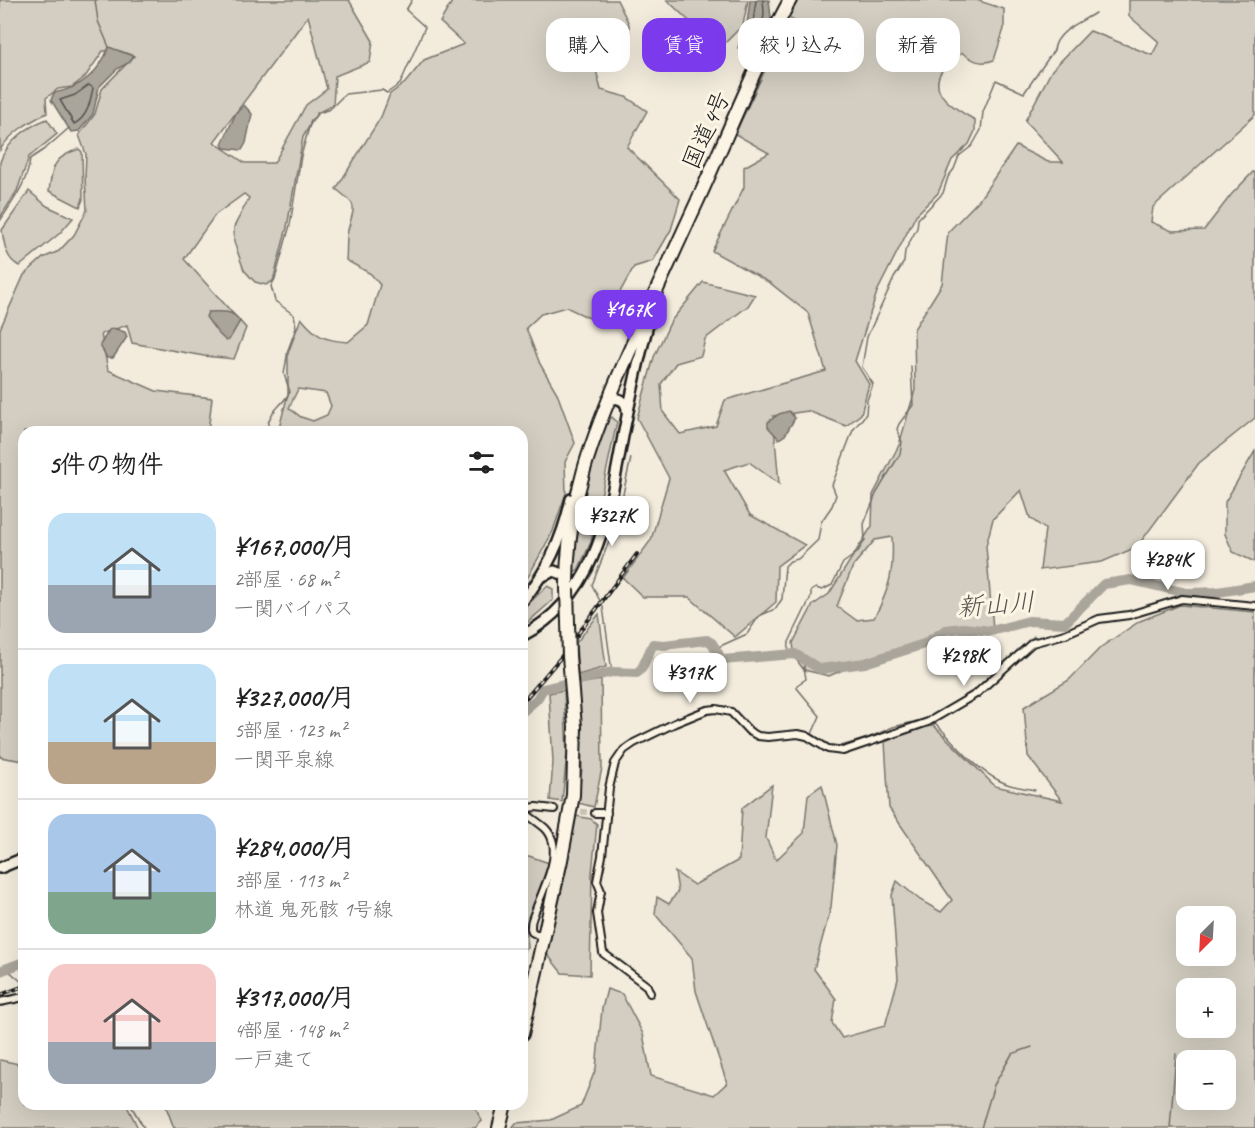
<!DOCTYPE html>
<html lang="ja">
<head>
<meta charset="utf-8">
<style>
  body { margin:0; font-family:Caveat,"Klee One",sans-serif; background:#f6f6f6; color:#222; height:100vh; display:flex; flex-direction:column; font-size:22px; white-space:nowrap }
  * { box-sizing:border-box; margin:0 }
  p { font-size:20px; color:#767676 }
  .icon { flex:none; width:33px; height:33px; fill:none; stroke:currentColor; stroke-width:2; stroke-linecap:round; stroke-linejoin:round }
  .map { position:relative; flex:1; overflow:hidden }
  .panel { position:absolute; left:18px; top:426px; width:510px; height:684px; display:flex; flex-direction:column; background:#fff; border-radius:18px; box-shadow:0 6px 24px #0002 }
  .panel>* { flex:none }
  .hud { position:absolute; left:546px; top:18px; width:570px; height:54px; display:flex; gap:12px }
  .needle { width:39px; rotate:204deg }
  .controls { position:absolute; left:1176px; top:906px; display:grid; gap:12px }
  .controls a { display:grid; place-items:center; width:60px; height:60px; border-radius:12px; background:#fff; box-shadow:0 6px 24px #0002; font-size:30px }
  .price { position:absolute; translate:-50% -51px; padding:0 14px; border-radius:12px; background:#fff; color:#222; font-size:20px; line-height:39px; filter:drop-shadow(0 2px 3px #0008) }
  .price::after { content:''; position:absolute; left:50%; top:36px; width:18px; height:14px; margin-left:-9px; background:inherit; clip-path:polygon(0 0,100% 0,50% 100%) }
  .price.on { background:#7c3aed; color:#fff }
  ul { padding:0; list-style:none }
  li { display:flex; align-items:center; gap:18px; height:150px; padding:0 30px }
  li+li { border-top:2px solid #e0e0e0 }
  li span { display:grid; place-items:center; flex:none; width:168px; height:120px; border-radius:18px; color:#555 }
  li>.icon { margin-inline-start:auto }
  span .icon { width:72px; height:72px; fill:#fffc; stroke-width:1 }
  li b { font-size:26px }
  h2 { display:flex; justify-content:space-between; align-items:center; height:72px; padding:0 30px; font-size:26px }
  .chip { padding:0 21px; border-radius:18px; background:#fff; box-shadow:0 6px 24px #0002; font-size:21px; line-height:54px }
  .chip.on { background:#7c3aed; color:#fff }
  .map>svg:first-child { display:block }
  .green { fill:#d3cec1; stroke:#78756e; stroke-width:1.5; fill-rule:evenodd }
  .water { fill:#aaa59b; stroke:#716e68; stroke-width:1.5 }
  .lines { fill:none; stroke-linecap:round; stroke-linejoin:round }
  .shore { stroke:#55534f; stroke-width:1.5 }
  .stream { stroke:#716e68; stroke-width:1.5 }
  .river { stroke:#aaa59b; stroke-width:10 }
  .street-tunnel { stroke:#c8c2b6; stroke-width:6; stroke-dasharray:6 3; stroke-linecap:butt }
  .street-casing { stroke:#1c1c1c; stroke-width:10 }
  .secondary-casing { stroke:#1c1c1c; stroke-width:14 }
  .highway-casing { stroke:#1c1c1c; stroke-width:16 }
  .street { stroke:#fcf5e5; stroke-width:6 }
  .secondary { stroke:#fcf5e5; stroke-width:9 }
  .highway { stroke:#fcf5e5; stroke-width:12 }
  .rail-casing { stroke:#1c1c1c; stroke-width:4 }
  .rail { stroke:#fcf5e5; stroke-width:1.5; stroke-dasharray:4.5; stroke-linecap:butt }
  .highway-bridge-casing { stroke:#1c1c1c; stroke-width:16; stroke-linecap:butt }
  .highway-bridge { stroke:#fcf5e5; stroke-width:12 }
  .labels { text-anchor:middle; stroke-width:6; stroke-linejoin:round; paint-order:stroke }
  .street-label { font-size:24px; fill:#1c1c1c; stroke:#fcf5e5 }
  .water-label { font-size:26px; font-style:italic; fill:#55534f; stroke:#fcf5e5 }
</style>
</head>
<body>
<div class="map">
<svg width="1255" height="1128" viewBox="0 0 1255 1128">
  <rect width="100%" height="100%" fill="#f3ecdd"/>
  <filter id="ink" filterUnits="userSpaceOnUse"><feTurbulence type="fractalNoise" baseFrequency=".0167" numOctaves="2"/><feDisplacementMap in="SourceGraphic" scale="12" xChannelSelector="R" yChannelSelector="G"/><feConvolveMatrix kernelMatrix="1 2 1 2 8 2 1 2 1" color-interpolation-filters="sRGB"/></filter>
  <g filter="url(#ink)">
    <g class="green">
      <path d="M0,0H349L373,41L370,62L335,76L333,105L317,113L303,137L287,227L273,281L266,285L255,282L244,270L234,242V227L249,198L244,194L215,215L184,259L246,328L234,359L204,356L132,343L127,325L101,334L108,370L156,391L212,398L208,432H24V761L0,757V329L24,275L43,258L59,251L74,235L87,210L85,178L86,154L79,135L95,114L102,89L134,56L120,51H103L85,77L72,87L58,89L46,98L47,113C29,122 10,133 0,150ZM308,16L327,89L306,105L274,163H245L214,142Z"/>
      <path d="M453,0H617L629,24L631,53L606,43L597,52L596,70L601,90L626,97L647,111L627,147L680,199L671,230L653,261L634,267L602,324L566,307L541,314L526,328L540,364L557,393L575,443L565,462L566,493L553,531L522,588V432H278L288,394V353L301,318C317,337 323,340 348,342L368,325L380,285L371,274L346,260C347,250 346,239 348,230C355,204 358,206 336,189L381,117L390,94L405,83L424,60L464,44L440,22ZM298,389L326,393L331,406L327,415L313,421L301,417L289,408Z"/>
      <polygon points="667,0 748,0 743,25 725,43 688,20"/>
      <path d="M798,0H981L982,2L1004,9V29L994,60C980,65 974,61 962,53C956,58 949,62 944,68C924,92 957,110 975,120V131L969,144L952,160L938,193L916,215L877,292L855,361L869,384L861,414L846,426L808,411L773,416L779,484L749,462L724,470L750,515L805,545L777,566L776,602L735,637L689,597H643L623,578L651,540L669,478L637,418L654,357L671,321L703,282L755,295L748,306L705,339L701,356L676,363L661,384L663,412L680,434L716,426L725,400L826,371L808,313L770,283L712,251L744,187V167L769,153L735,134L774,51L818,53L825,35L788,18Z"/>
      <path d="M1129,0H1255V115L1153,207L1151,222L1172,231L1204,230L1231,195L1253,172L1255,173V418L1199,463L1137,547L1102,562L1040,570L1045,529L1030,518L1021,490L993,519L986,546L993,629L953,626L925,645L866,660L829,676L804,670L795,658L793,643L813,605L829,594L872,526L873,495L899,445L915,390L914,329L942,284L948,232L979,200L1016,146L1048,162H1063L1025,121L1052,70L1090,31L1152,55L1159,42L1129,16ZM892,537C894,570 890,589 874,618L856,620L837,606L853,566L875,540Z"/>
      <path d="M47,119L57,134L29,157L17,191L0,218C0,204 0,173 0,162C7,141 29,126 47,119Z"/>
      <path d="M79,149L82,152L83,199L80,207L49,191C52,166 54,157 79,149Z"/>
      <path d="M29,191L47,206L73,218L60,233L20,266C6,261 4,243 2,230Z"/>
      <path d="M612,417L617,422L591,542L578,570L573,572C577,535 585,442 612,417Z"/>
      <polygon points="1255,451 1255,562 1233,552 1225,534 1225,502"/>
      <polygon points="547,586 553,589 553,600 528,622 522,624 522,610"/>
      <path d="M1180,605L1255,612V1128H512L516,1123L551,1120L581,1106L596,1068L602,1009L607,989L622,994L643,1034L651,1076L714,1095L727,1083L696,991L692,958L655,914L657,897L669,904L678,891L675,872L694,885L739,860L742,808L772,785L766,838L776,860L804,833L808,795L822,785L837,845L831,907L814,969L836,999L832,1023L842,1038L885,1026L898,979L892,895L897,881L920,900L941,912L952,900L889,808L885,742L931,723L995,786L1062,801L1028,756L1024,707L1069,680L1101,647L1140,621ZM1186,916H1226V956H1186ZM1186,988H1226V1028H1186ZM1186,1060H1226V1100H1186Z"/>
      <polygon points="599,614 606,667 578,675 576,643"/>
      <polygon points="601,680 602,768 594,807 578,803 582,768 578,684"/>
      <polygon points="564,690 567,753 562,802 550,800 553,762 549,693"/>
      <polygon points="576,816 591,819 597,824 592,873 590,975 562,973 547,954 566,870"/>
      <polygon points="529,856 549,863 526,925 528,948 522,952 522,857"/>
      <polygon points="0,1060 24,1065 24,1104 126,1104 138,1128 0,1128"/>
      <polygon points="165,1104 473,1104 482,1121 475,1128 174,1128"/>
    </g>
    <g class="water">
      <polygon points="750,0 769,0 771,18 754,58 738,48 741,37 749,31 747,24"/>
      <path d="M109,47L133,56L130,62L117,69L99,87L93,114L79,131L71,132L51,100L54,93C81,88 99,73 109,47Z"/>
      <polygon points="244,105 252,114 246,143 242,150 224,148 222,144 236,113"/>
      <path d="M208,312C221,312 232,309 240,321L229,340L226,341L217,332L206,317Z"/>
      <polygon points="113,328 125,332 127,337 113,358 107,358 100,345 109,330"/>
      <polygon points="789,411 795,418 785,435 779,439 768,427 768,422 779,414"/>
    </g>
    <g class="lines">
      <g class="shore">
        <path d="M756,0L753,23L757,30C766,22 764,11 763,0"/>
        <path d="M89,85L93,88C90,102 88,117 74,124L60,100L75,95Z"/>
      </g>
      <g class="stream">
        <polyline points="95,0 98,21 109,47"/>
        <path d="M0,221C12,202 28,182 30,159L45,149L69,128"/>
        <path d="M267,432C268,410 280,409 290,392L284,374L288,350L296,328L295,320L294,315L275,301L271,286L275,279L290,225L301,156L311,120L319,113L330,109L345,94L382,90L387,93L400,84L425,27L406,10L412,0"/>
        <path d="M716,648L747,634L759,616L775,609L782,599L785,566L790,561L798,559L818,540L821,522L832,506L836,495L832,485L853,430L866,414L867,400L873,384L862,367L867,337L894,278L904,262L905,251L917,228L918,219L943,193L948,177L954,169L959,156L972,146L981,130L983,112L996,80L1024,93L1054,50C1056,31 1081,22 1095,13"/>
        <polyline points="788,655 789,642 811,597 811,591 816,588 822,590 832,585 843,563 857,553 865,540 864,524 876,494 900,454 902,442 897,429 899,424 913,405 911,366"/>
        <polyline points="806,661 804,667 806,679 797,685 797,688 820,716 812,734 829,745 841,746 868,738 893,727 929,718 981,686"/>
        <polyline points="1004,664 1034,636"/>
        <polyline points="612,672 603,607 592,585 617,521 631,458"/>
        <path d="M934,722C956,743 977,773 1007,784C1015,787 1026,788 1035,790"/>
        <polyline points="7,969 24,984"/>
        <polyline points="130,1104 144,1128"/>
        <polyline points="981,1128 994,1085 1012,1054 1032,1047"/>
        <polyline points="1170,1128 1176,1054"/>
      </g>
      <g class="river">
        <polyline points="522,712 537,699 543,689 612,672 637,673 642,668 653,644 664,645 707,640 712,643 722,660 795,654 820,669 865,663 924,644 946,630 963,628 991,631 1029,621 1065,623 1104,584 1131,580 1187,593 1218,592 1255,586"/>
        <polyline points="0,971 24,962"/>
      </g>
      <polyline class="street-tunnel" points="554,809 595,813"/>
      <defs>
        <g id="street">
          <polyline points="522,809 536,807 554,809"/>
          <path d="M522,811C529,816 538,822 545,828C566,849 544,886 536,909C533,917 529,924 532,932L544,938"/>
          <polyline points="595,813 607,813"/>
          <polyline points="650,993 647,986 603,953 597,913 601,891 597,881 602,856 609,788 615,763 624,750 634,743 675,723 707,710 716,709 731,712 749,731 758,736 768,737 798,734 807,736 828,749 843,751 928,722 976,694 1032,643 1065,634 1099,619 1129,615 1182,599 1255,606"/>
          <polyline points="0,1002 24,997"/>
        </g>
        <g id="secondary">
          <path d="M608,399C618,397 627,400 627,411"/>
          <polyline points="543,576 554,571 562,574 567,578"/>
          <path d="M522,602C547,572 563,537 571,499"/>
          <path d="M522,636C600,595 609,509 624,431C632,391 640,351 652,311"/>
          <polyline points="0,868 24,858"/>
        </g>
        <g id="highway">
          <path d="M567,589C566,505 593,434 626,359C649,306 673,254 697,202C728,134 755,65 790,0"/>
          <polyline points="522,1034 561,860 573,795 575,727 569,656"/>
          <polyline points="499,1128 505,1104"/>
        </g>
      </defs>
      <use href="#street" class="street-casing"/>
      <use href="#secondary" class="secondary-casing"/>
      <use href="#highway" class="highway-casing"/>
      <use href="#street" class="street"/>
      <use href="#secondary" class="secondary"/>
      <use href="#highway" class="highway"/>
      <defs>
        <g id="rail">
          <polyline points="522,703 561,657 637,554"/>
          <polyline points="0,995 24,986"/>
        </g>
      </defs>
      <use href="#rail" class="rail-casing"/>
      <use href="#rail" class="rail"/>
      <defs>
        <polyline id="highway-bridge" points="567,589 569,656"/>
      </defs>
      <use href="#highway-bridge" class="highway-bridge-casing"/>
      <use href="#highway-bridge" class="highway-bridge"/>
    </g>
  </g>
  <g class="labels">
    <g class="street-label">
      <text transform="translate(706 130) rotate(-66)" y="8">国道4号</text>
    </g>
    <g class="water-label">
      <text transform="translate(996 604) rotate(-4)" y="9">新山川</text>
    </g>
  </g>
</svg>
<div class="controls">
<a><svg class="needle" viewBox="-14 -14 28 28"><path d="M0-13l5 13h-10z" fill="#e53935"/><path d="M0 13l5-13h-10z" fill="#767676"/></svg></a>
<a>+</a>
<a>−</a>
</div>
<b class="price on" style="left:629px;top:341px">¥167K</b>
<b class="price" style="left:612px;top:547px">¥327K</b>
<b class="price" style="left:1168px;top:591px">¥284K</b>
<b class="price" style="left:964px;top:687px">¥298K</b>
<b class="price" style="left:690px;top:704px">¥317K</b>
<div class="hud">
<a class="chip">購入</a>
<a class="chip on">賃貸</a>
<a class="chip">絞り込み</a>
<a class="chip">新着</a>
</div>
<section class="panel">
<h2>5件の物件<svg class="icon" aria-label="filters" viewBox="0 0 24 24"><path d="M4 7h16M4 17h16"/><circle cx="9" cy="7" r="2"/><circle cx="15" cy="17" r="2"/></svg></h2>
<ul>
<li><span style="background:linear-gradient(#bfe0f5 60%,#9aa5b1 0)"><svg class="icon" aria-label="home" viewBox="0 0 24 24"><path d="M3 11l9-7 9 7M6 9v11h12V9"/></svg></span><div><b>¥167,000/月</b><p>2部屋 · 68 m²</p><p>一関バイパス</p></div></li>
<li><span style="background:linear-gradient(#bfe0f5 65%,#b9a48a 0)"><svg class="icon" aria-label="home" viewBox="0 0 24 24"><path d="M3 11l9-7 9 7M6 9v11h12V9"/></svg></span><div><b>¥327,000/月</b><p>5部屋 · 123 m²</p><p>一関平泉線</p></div></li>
<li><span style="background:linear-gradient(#a9c7e8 65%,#7fa58c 0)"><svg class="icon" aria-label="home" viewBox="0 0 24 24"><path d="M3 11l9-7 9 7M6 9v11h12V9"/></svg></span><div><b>¥284,000/月</b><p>3部屋 · 113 m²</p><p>林道 鬼死骸 1号線</p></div></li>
<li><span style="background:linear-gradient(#f6c9c9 65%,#9aa5b1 0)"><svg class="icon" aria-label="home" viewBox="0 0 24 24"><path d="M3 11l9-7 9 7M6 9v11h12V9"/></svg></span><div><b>¥317,000/月</b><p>4部屋 · 148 m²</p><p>一戸建て</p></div></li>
</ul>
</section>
</div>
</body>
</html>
